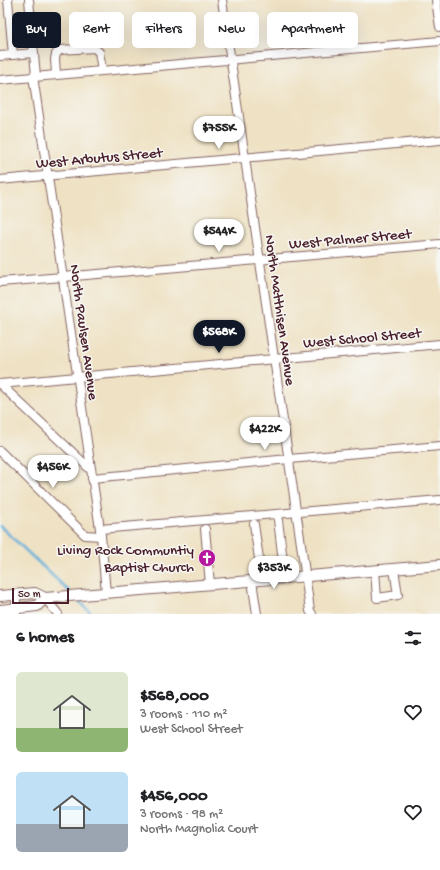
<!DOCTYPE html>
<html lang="en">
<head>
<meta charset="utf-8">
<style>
  body { margin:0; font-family:"Gochi Hand",sans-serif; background:#f6f6f6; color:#202124; height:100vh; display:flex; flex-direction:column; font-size:15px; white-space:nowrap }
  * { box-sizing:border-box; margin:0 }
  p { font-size:13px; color:#757577 }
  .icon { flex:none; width:22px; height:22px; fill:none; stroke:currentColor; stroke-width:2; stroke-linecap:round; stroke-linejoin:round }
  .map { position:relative; height:614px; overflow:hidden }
  .drawer { display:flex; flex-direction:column; background:#fff; flex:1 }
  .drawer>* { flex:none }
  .hud { position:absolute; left:12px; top:12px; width:416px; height:36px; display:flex; gap:8px }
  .scale { position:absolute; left:12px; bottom:10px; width:57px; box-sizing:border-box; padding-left:4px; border:2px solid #4a1f2b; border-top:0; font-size:11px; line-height:14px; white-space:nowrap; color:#4a1f2b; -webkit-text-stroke:3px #f6f6f2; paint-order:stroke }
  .price { position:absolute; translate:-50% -34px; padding:0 9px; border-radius:14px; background:#fff; color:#222; font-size:13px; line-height:26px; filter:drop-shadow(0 1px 2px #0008) }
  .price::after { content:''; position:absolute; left:50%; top:24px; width:12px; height:9px; margin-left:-6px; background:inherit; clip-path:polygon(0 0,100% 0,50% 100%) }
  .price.current { background:#111827; color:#fff }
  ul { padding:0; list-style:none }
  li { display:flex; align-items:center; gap:12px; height:100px; padding:0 16px }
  li span { display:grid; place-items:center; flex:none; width:112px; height:80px; border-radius:6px; color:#555 }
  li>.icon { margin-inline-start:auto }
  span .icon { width:48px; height:48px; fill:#fffc; stroke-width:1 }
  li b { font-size:17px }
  h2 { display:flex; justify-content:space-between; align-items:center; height:48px; padding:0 16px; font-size:17px }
  .tag { padding:0 14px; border-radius:6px; background:#fff; box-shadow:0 4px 16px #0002; font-size:14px; line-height:36px }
  .tag.current { background:#111827; color:#fff }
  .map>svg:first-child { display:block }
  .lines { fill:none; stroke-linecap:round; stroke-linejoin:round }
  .stream { stroke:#62b1dc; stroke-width:2.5 }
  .minor-casing { stroke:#846361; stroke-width:10 }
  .major-casing { stroke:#846361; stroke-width:12 }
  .minor { stroke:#fff; stroke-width:8 }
  .major { stroke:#fff; stroke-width:10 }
  .labels { text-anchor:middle; stroke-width:3; stroke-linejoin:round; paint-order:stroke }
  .street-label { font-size:15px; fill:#4a1f2b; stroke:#f6f6f2 }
  .poi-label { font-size:15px; fill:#4a1f2b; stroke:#f6f6f2; text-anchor:end }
</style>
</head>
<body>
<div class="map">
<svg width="440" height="614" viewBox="0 0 440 614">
  <rect width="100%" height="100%" fill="#f6f6f2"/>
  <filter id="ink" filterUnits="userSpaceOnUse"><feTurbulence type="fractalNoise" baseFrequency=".025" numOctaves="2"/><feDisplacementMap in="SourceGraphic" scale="8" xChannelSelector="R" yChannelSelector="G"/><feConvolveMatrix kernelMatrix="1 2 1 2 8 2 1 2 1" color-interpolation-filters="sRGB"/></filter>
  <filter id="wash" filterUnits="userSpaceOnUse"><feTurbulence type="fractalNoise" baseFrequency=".012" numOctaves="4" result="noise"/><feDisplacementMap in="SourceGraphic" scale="16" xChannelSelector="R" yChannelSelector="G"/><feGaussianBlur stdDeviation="0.9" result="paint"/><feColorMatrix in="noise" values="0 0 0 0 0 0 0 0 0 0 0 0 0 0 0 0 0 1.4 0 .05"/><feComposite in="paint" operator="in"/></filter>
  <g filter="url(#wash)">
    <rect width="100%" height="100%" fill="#efe2c4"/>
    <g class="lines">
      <g class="stream">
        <polyline points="0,526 71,593"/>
        <polyline points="76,598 92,614"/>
      </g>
    </g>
  </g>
  <g filter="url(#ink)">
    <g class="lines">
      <defs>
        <g id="minor">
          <polyline points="8,0 13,55"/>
          <polyline points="29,0 36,76"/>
          <polyline points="222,0 304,565 310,611 312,614"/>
          <polyline points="436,0 440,27"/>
          <polyline points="0,56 34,53"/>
          <polyline points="56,74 55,59 56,54 60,50 94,48 99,52 102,70"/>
          <polyline points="33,76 101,536 106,593"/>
          <polyline points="0,80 440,41"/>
          <polyline points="0,180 440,140"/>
          <polyline points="0,282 63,277 440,244"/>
          <polyline points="0,384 440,344"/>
          <polyline points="0,384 91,470"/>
          <polyline points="0,451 85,535 101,536"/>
          <polyline points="92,478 289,459 440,446"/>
          <polyline points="278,520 285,578"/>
          <polyline points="254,524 262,580"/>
          <polyline points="100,529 440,500"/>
          <polyline points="205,529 210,584"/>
          <polyline points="375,570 377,598 398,595 394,569"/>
          <polyline points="252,581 257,614"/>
          <polyline points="16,594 16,614"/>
          <polyline points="45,598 58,614"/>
        </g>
        <g id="major">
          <polyline points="0,596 35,593 45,598 440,565"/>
          <polyline points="0,610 37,606 45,598"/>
        </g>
      </defs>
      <use href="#minor" class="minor-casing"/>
      <use href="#major" class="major-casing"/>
      <use href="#minor" class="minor"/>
      <use href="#major" class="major"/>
    </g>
  </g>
  <defs>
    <symbol id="church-disc" viewBox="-11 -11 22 22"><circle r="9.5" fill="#b5179e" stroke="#f6f6f2"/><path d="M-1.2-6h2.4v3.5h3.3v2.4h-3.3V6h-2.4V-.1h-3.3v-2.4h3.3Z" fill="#fff"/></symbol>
  </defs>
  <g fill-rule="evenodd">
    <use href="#church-disc" x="197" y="548" width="20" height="20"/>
  </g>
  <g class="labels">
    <g class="street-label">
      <text transform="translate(99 157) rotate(-5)" y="5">West Arbutus Street</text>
      <text transform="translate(350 238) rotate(-5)" y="5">West Palmer Street</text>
      <text transform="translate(281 310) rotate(82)" y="5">North Matthisen Avenue</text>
      <text transform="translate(85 332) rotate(82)" y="5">North Paulsen Avenue</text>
      <text transform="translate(362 337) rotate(-5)" y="5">West School Street</text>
    </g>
    <g class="poi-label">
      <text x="194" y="554">Living Rock Communtiy<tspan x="194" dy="17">Baptist Church</tspan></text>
    </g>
  </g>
</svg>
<div class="scale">50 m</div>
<b class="price" style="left:219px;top:150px">$755K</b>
<b class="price" style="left:219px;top:253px">$544K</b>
<b class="price current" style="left:219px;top:354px">$568K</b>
<b class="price" style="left:265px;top:451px">$422K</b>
<b class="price" style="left:53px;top:489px">$456K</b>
<b class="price" style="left:274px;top:590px">$353K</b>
<div class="hud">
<a class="tag current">Buy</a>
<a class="tag">Rent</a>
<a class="tag">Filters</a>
<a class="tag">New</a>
<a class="tag">Apartment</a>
</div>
</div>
<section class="drawer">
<h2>6 homes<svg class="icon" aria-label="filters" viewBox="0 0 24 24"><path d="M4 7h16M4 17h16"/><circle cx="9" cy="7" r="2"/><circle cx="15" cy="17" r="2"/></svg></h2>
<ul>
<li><span style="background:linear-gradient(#dfe7d0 70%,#8fb573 0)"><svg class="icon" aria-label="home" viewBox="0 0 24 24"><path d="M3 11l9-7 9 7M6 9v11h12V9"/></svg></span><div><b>$568,000</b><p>3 rooms · 110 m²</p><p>West School Street</p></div><svg class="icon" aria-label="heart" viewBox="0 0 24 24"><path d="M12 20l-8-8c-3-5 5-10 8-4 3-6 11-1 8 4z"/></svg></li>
<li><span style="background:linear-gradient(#bfe0f5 65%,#9aa5b1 0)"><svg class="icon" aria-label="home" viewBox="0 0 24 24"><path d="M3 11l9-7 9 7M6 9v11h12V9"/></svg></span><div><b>$456,000</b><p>3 rooms · 98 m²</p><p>North Magnolia Court</p></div><svg class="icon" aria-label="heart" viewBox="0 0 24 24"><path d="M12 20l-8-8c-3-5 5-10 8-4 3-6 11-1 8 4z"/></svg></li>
</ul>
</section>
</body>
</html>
